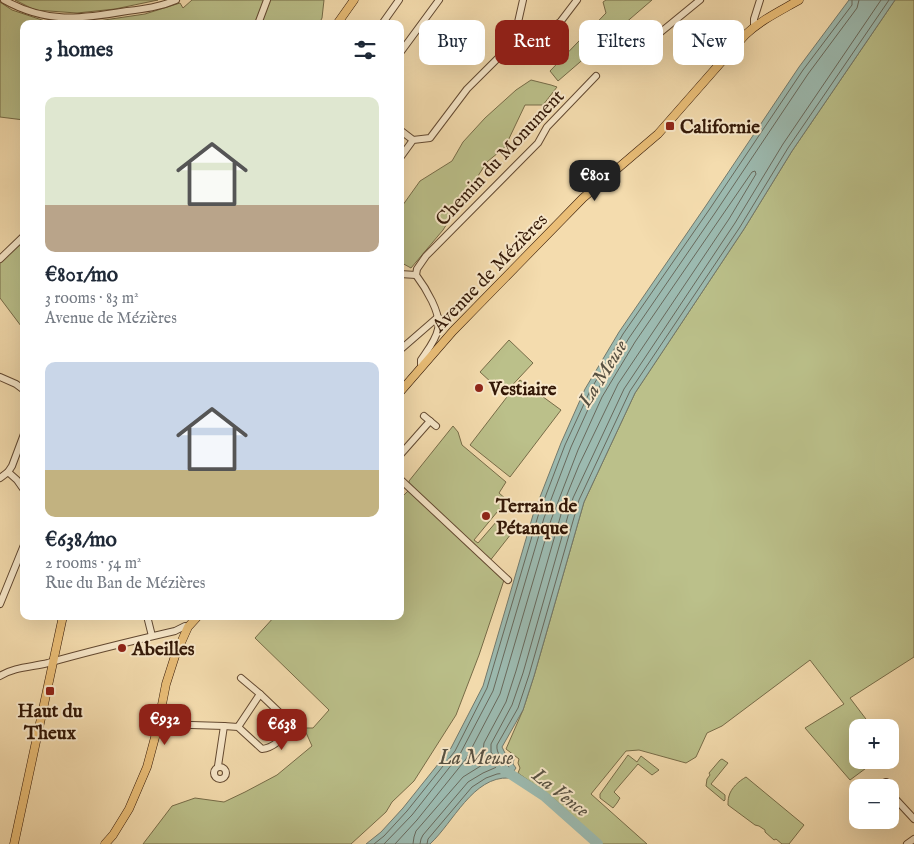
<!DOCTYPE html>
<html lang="en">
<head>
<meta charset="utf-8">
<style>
  body { margin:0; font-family:"IM FELL English",serif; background:#f2f2f3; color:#1f2937; height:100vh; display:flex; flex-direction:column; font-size:19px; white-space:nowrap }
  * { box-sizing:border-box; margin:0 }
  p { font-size:16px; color:#747a83 }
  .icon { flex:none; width:28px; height:28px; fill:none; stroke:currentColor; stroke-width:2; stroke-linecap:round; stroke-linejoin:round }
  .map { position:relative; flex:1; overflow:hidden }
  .panel { position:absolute; left:20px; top:20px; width:384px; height:600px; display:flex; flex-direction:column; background:#fff; border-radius:10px; box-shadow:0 5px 20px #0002 }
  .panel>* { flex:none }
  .hud { position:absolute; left:419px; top:20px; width:420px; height:45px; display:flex; gap:10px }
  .buttons { position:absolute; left:849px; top:719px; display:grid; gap:10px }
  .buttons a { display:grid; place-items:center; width:50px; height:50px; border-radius:10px; background:#fff; box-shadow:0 5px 20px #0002; font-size:25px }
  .price { position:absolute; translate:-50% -42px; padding:0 11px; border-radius:10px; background:#8f2418; color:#fff; font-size:16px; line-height:32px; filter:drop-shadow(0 1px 2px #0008) }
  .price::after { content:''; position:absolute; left:50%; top:30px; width:15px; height:11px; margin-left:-8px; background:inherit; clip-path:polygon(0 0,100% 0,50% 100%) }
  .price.on { background:#222; color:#fff }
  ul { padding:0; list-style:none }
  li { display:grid; align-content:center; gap:10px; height:265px; padding:0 25px }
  li span { display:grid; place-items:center; height:155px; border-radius:10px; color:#555 }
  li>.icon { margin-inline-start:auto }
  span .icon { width:90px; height:90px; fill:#fffc; stroke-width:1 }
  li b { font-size:21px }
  h2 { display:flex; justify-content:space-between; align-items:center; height:60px; padding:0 25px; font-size:21px }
  .chip { padding:0 18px; border-radius:10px; background:#fff; box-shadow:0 5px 20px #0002; font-size:18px; line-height:45px }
  .chip.on { background:#8f2418; color:#fff }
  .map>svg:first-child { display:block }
  .green { fill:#bbc08a; stroke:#776c48 }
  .water { fill:#9cbab0; stroke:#72796c }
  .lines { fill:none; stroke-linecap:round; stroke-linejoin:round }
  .shore { stroke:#68695c; stroke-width:1 }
  .river { stroke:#9cbab0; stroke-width:10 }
  .minor-casing { stroke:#634931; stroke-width:8 }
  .major-casing { stroke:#331807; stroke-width:9 }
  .minor { stroke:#f8e8ca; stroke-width:6 }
  .major { stroke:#eabe77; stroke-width:8 }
  .poi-dot { fill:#8f2418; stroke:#f8e8ca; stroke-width:2 }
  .labels { text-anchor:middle; stroke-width:4; stroke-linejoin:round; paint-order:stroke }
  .poi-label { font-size:19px; font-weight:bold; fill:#331807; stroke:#f8e8ca; text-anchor:start }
  .street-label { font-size:19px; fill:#331807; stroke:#f8e8ca }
  .water-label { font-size:20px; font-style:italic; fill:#585142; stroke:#f8e8ca }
</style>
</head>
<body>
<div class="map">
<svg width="914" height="844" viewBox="0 0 914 844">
  <rect width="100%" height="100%" fill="#f4dcae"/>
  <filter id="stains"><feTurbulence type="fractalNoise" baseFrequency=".004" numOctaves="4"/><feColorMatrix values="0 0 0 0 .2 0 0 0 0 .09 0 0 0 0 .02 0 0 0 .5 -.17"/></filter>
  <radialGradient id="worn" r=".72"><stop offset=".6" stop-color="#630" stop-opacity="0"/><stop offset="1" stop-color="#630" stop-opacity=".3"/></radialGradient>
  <g class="green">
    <polygon points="15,0 158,0 115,9 77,13 35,10"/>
    <polygon points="192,0 324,0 322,18 319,24 24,24 24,120 0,117 0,2 12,10 48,22 84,23 145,14 180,3 183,8"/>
    <polygon points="606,0 652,0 558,81 550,71 606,13 603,2"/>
    <polygon points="895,0 914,0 914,657 850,698 872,727 858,728 858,760 877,760 850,780 805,728 844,704 810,660 722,726 707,733 696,757 686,763 639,750 626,751 591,794 647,844 603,844 552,797 518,773 520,768 518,763 519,759 506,749 523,710 534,676 584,502 635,393 744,229 792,151"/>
    <polygon points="531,80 551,85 557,87 543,105 525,105 505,147 487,162 443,230 411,268 400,262 400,209 420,181 452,161 463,142 485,118 516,90"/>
    <polygon points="24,238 24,330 0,298 0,261"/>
    <polygon points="509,340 533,363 504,394 480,372"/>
    <polygon points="520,380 561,410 510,477 470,445"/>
    <polygon points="453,426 458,432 462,445 506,482 499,493 507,500 474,540 478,543 497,521 511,534 489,562 505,577 479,655 456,715 414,781 392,802 386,812 351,844 143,844 172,806 195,798 224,802 245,792 277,775 312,746 304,728 313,728 329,710 255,638 275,616 400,616 400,499 409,490 409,481"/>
    <polygon points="628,755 637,762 641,756 659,770 652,775 638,764 614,792 620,798 617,803 613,808 600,798 600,794"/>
    <polygon points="722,759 728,763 711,784 725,795 725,800 724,801 706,786 707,779 710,775 709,773 720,760"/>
    <path d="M746,777L804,825L789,844H782L776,839L774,840L765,832V830L759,826L755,825L728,805C728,802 728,799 729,796C731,788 739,781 746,777Z"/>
  </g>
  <path class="water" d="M849,0H895L792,151L744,229L635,393L584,502L534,676L523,710L502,747L506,755L514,759L513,764L516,768L509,778C473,776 453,823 430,844H366L381,832L403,808L451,748L483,686L533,515L561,443L585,389L619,332L705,207L799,67Z"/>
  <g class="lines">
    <g class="shore">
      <polyline points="374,844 384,836 407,811 455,751 487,688 538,516 565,445 590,391 623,334 709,210 803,70 852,5 852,0"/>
      <polyline points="384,844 412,815 460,754 493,691 544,518 571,447 595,394 629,338 715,213 808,74 857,8 859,0"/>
      <polyline points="395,844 417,820 466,759 500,694 551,520 578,450 602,397 635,342 752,172 755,171 756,174 729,219 618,384 579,465 566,497 516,671 506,702 484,743 483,751 487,762 463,777 416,831 414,837 413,844"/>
      <polyline points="420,844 421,839 423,835 468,782 483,773 499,766 499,764 491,752 491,744 512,705 523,673 573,498 624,389 735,223 783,144 881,0"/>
      <path d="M427,844L428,839L472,787L486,778L497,774L506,773L509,769L508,762C502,758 496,754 497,745L518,708L529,675L579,500L630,391L740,227L788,148L889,0"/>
    </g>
    <polyline class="river" points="501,768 544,796 598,844"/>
    <defs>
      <g id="minor">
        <path d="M4,0C47,24 80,19 127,11C144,9 160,7 176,0"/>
        <polyline points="258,24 267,0"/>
        <polyline points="382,24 399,0"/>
        <polyline points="754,26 754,19 760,0"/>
        <polyline points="544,27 551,29 561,21 577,0"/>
        <polyline points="656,36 700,0"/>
        <polyline points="400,53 439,0"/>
        <polyline points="400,130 413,140"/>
        <polyline points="400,158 413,140 430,138 467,89 510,46 514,40 523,0"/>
        <polyline points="0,259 24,236"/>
        <polyline points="400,274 416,275"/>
        <polyline points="400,350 438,317"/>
        <path d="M423,366L421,364V360C427,351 436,340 438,329C442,314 425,287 416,275L417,269L426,256L538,143L547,127L596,76"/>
        <polyline points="0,377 16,384 24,390"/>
        <polyline points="424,416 436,426"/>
        <polyline points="400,455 430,421"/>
        <polyline points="8,472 17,480 24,490"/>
        <polyline points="0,478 8,472 12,466 24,434"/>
        <polyline points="400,479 508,580"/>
        <polyline points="0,604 24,545"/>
        <polyline points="147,616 152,636"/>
        <path d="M0,676C14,667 32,667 48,663C90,651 132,641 175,631L185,626L188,627"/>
        <polyline points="241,678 260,694"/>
        <path d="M158,724L224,726L238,727L262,749C272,748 284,739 287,729L281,714L260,694L238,727"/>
        <polyline points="218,766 224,726"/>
        <circle cx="220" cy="773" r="6"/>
        <polyline points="886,782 887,788"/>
        <polyline points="890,793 914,819"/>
        <polyline points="907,844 914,839"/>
      </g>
      <g id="major">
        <polyline points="337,24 354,0"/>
        <path d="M400,392L453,331L583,198L658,134L745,35C761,20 780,11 799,0"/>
        <polyline points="14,844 63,616"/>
        <polyline points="105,844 113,835 129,809 147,767 157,730 166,684 175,656 188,627 198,616"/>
      </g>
    </defs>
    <use href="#minor" class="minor-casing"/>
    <use href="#major" class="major-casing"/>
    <use href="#minor" class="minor"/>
    <use href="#major" class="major"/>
  </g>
  <g class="poi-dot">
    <rect x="665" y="121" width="10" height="10" rx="2.5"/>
    <circle cx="479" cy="388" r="5"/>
    <circle cx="486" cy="516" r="5"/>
    <circle cx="122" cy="648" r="5"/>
    <rect x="45" y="686" width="10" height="10" rx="2.5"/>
  </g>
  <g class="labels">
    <g class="poi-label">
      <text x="680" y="133">Californie</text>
      <text x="489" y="395">Vestiaire</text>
      <text x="496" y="512">Terrain de<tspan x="496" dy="22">Pétanque</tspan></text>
      <text x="132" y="655">Abeilles</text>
      <text x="50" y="717" text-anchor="middle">Haut du<tspan x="50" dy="22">Theux</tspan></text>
    </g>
    <g class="street-label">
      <text transform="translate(499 157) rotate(-47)" y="7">Chemin du Monument</text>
      <text transform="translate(489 272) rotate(-46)" y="7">Avenue de Mézières</text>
    </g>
    <g class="water-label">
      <text transform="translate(602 373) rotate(-58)" y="7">La Meuse</text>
      <text x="476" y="764">La Meuse</text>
      <text transform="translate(561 792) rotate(38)" y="7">La Vence</text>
    </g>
  </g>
  <rect width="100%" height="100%" filter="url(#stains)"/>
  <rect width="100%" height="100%" fill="url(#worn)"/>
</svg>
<div class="buttons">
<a>+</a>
<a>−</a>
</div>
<b class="price on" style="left:595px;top:202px">€801</b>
<b class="price" style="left:165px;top:746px">€932</b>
<b class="price" style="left:282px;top:751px">€638</b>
<div class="hud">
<a class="chip">Buy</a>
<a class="chip on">Rent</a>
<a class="chip">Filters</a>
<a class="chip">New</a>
</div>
<section class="panel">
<h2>3 homes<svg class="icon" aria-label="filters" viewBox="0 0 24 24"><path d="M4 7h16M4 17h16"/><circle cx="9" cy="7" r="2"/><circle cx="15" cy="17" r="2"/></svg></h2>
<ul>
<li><span style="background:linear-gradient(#dfe7d0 70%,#b9a48a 0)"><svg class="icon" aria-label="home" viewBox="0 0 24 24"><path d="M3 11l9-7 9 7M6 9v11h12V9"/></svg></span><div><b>€801/mo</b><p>3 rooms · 83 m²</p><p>Avenue de Mézières</p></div></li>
<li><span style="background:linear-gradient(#c9d6e8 70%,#c2b280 0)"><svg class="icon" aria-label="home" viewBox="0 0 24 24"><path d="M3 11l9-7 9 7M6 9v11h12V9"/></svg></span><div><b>€638/mo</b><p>2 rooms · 54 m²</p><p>Rue du Ban de Mézières</p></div></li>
</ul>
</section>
</div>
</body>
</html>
